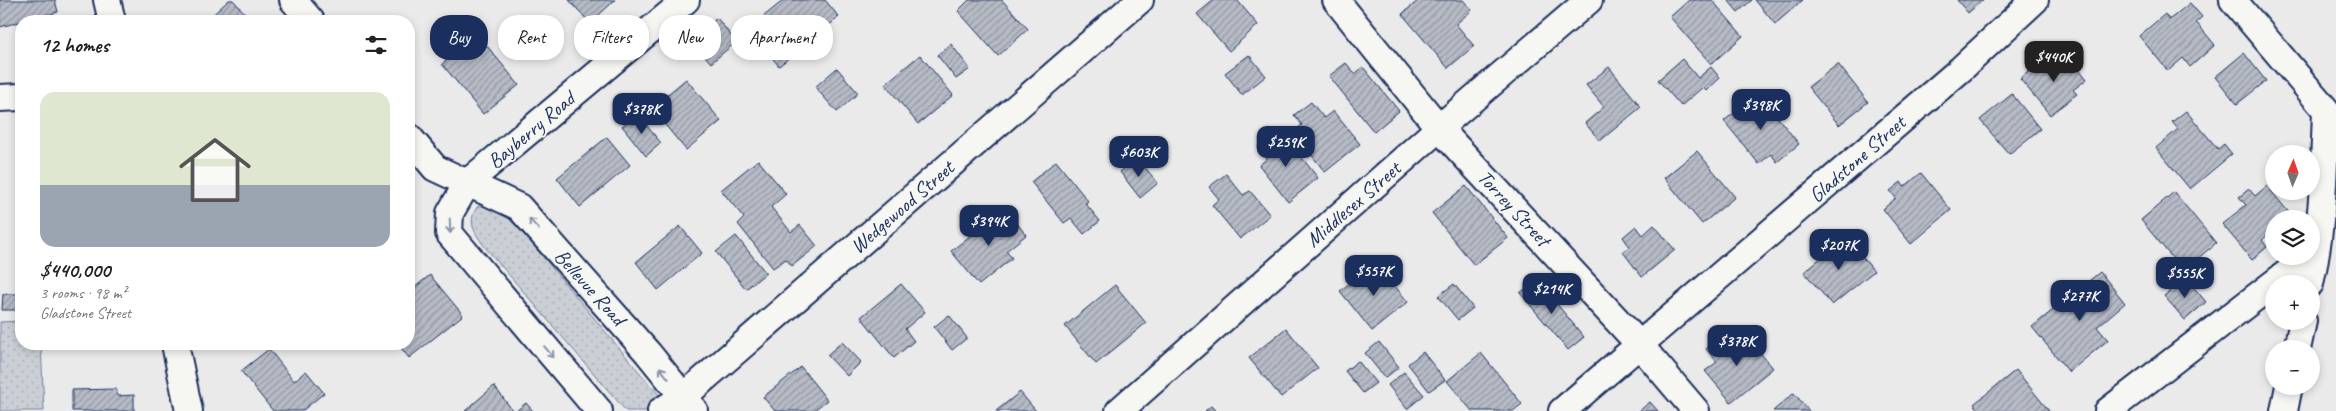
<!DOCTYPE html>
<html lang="en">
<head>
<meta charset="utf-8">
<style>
  body { margin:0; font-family:Caveat,sans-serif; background:#f6f6f6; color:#202124; height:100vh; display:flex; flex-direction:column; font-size:19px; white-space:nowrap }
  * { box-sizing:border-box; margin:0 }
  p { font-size:16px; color:#757577 }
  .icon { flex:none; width:28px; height:28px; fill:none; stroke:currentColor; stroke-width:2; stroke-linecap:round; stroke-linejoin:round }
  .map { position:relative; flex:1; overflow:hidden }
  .details { position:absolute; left:15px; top:15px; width:400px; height:335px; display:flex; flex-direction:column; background:#fff; border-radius:20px; box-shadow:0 2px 8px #0003 }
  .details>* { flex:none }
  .guide { position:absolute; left:430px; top:15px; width:475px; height:45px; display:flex; gap:10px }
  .needle { width:32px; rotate:2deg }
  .fabs { position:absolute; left:2265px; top:145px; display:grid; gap:10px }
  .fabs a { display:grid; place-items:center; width:55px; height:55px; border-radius:50%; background:#fff; box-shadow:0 2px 8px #0003; font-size:25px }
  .price { position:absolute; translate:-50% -42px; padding:0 11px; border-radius:10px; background:#1b2f5e; color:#fff; font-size:16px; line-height:32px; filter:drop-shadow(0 1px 2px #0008) }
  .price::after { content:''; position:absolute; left:50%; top:30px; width:15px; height:11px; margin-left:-8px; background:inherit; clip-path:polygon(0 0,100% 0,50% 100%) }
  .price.current { background:#222; color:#fff }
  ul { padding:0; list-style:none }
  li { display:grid; align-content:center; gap:10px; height:265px; padding:0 25px }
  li+li { border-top:1px solid #e0e0e0 }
  li span { display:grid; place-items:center; height:155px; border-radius:15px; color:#555 }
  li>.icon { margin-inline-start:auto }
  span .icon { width:90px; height:90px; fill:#fffc; stroke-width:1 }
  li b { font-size:21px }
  h2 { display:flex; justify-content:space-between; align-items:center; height:60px; padding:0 25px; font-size:21px }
  .pill { padding:0 18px; border-radius:20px; background:#fff; box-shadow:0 2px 8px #0003; font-size:18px; line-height:45px }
  .pill.current { background:#1b2f5e; color:#fff }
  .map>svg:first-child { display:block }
  .grass { fill:url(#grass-dots); stroke:#727e9a }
  .building { fill:url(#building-hatch); stroke:#1b2f5e }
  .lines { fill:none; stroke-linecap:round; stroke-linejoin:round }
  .street-casing { stroke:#1b2f5e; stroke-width:30 }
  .street { stroke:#f6f6f2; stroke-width:26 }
  .oneway { stroke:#8892a8 }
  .labels { text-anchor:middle; stroke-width:4; stroke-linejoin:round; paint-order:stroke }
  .street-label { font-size:21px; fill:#1b2f5e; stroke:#f6f6f2 }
</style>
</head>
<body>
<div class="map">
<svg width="2336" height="411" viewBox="0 0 2336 411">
  <defs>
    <pattern id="grass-dots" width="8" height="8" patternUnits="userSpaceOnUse" patternTransform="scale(1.25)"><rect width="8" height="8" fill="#caced5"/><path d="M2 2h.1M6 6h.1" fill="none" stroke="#adb1b9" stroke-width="1.8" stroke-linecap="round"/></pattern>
    <pattern id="building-hatch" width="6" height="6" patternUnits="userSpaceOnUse" patternTransform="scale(1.25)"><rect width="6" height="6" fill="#b6bbc6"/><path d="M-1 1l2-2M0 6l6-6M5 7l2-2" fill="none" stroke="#9398a4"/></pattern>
  </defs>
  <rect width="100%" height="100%" fill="#e9eae9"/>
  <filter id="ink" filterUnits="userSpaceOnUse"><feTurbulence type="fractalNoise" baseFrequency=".02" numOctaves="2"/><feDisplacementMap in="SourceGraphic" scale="10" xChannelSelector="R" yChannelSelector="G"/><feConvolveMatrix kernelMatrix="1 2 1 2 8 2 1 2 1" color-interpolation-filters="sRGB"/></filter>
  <g filter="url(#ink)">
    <g class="grass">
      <path d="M493,205L517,226L650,385L674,411H626L485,247C475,233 466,222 478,206Z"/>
      <polygon points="21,321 21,344 41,344 44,411 0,411 0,322"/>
    </g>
    <g class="building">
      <polygon points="0,0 55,0 58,12 0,27"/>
      <polygon points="229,0 233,0 252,21 206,21"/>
      <polygon points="569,0 615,0 590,23"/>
      <polygon points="784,0 825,0 839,17 779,66 748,29"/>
      <polygon points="969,0 1002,0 1028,29 998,56 958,11"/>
      <polygon points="1214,0 1237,0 1258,25 1229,51 1197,14"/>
      <polygon points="1419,0 1463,0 1472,10 1456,24 1474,46 1448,68 1402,14"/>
      <polygon points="1689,0 1712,0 1743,36 1711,64 1670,17"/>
      <polygon points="1728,0 1752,0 1738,12"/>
      <polygon points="1755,0 1803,0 1775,24"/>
      <polygon points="1957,0 1983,0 1968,13"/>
      <polygon points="2190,3 2202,17 2196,22 2215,45 2190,67 2183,58 2168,71 2139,36 2165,14 2169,20"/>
      <polygon points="717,18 736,42 711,63 691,40"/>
      <polygon points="478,35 519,85 483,114 442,64"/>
      <polygon points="951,44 970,69 956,79 937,55"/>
      <polygon points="2244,53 2266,81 2237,104 2215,77"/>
      <polygon points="920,55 953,95 918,124 885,84"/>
      <polygon points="1249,55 1266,76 1242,95 1225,73"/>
      <polygon points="2068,55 2087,79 2073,90 2077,94 2050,115 2020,79 2047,56 2055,66"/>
      <polygon points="1682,59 1698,78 1711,67 1720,78 1706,91 1703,87 1681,106 1658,80"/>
      <polygon points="1346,63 1355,74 1363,67 1399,111 1374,132 1329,76"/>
      <polygon points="1838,64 1868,102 1839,125 1808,87"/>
      <polygon points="1609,67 1641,107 1600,141 1585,123 1604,107 1586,85"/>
      <polygon points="837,68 858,93 837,112 815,87"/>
      <polygon points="686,79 721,121 686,150 651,108"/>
      <polygon points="1758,93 1799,144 1777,162 1771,154 1759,164 1724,121"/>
      <polygon points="2012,94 2040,129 2009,154 1980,120"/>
      <polygon points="1311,102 1324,118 1333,111 1360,144 1325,172 1293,132 1302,125 1294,115"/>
      <polygon points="2186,111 2218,149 2224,144 2232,154 2190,189 2156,148 2178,129 2172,122"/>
      <polygon points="637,114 661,143 646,156 622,126"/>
      <polygon points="1274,133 1291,154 1295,149 1318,178 1288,202 1259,165 1267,159 1258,147"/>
      <polygon points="607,137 630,165 580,207 557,178"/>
      <polygon points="1697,151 1735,197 1702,224 1664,178"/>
      <polygon points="1137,158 1158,183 1140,198 1120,172"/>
      <polygon points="758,160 786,194 771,207 791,232 800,225 817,246 792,266 786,259 773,268 738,224 744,218 721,190"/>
      <polygon points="1056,161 1088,201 1085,203 1100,221 1084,234 1071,218 1064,223 1031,182"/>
      <polygon points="1921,173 1951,210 1911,244 1883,209 1896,198 1890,191 1901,182 1904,187"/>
      <polygon points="1226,174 1243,195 1250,191 1270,215 1240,239 1212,205 1219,199 1209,187"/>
      <polygon points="1466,186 1508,238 1474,265 1432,213"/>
      <polygon points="2267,186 2291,215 2287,219 2274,219 2274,229 2262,240 2267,247 2252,260 2222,224 2246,205 2239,197 2249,189 2255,196"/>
      <polygon points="2174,192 2216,243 2183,271 2141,220"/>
      <polygon points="1005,208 1026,235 1006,251 1012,258 979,285 951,251"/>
      <polygon points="1654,225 1675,250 1642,277 1623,252 1630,247 1623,237 1636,226 1643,235"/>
      <polygon points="680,226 702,253 658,290 636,262"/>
      <polygon points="736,236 766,273 746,289 716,252"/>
      <polygon points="1846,237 1874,271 1832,305 1804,272"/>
      <polygon points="1375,262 1408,302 1372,331 1340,291"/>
      <polygon points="2100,272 2125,303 2097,327 2108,340 2069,372 2032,327"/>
      <polygon points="430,275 463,315 409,358 398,344 409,344 409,292"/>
      <polygon points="2186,278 2206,302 2185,320 2164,296"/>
      <polygon points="1537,280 1584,337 1568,350 1520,293"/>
      <polygon points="901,284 925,312 905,329 914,341 894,358 861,317"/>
      <polygon points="1454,284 1473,308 1458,320 1438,296"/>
      <polygon points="1115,285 1146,323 1096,364 1065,326"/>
      <polygon points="3,294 21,294 21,310 2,310"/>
      <polygon points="949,315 967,338 952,350 934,327"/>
      <polygon points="1286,328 1318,368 1281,397 1249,358"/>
      <polygon points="1745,335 1773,368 1731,402 1705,371 1717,362 1706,349 1716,341 1725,352"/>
      <polygon points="842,342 861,362 847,376 827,355"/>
      <polygon points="1379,342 1399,367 1385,378 1365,353"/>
      <polygon points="269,349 294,381 306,371 324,393 302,411 273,411 241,371"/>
      <polygon points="1423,352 1445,380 1429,391 1408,364"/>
      <polygon points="1481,353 1522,404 1513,411 1472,411 1447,381"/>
      <polygon points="1358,361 1376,383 1363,393 1345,371"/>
      <polygon points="801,367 827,400 813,411 775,411 763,397"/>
      <polygon points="2016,370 2049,411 1980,411 1974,404"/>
      <polygon points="1404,372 1424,395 1407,409 1388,385"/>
      <polygon points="494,386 513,411 465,411"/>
      <polygon points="116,389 117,396 134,395 134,411 72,411 72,390"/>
      <polygon points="1020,392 1036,411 996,411"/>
      <polygon points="1794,393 1809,411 1773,411"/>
      <polygon points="1650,402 1658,411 1639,411"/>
      <polygon points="526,403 533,411 516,411"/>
      <polygon points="1211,406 1216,411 1205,411"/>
    </g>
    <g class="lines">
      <defs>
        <g id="street">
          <polyline points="107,0 112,21"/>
          <polyline points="293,0 311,21"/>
          <polyline points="1336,0 1439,128 1639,344 1696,411"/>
          <path d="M2233,0L2326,110C2324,169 2323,226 2310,284"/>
          <polyline points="0,98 21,97"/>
          <polyline points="409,137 435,168 519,207 648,353 694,410"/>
          <polyline points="175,344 189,411"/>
          <polyline points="2297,349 2303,321"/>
          <polyline points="599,411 449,233 450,213 468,182 686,0"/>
          <polyline points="661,411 683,397 1140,0"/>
          <polyline points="1119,411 1439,128 1589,0"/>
          <polyline points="1562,411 1960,70 2035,0"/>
          <polyline points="2108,411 2309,256"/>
          <polyline points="2284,411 2289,386"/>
        </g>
      </defs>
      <use href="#street" class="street-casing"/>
      <use href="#street" class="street"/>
    </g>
    <defs><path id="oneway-shaft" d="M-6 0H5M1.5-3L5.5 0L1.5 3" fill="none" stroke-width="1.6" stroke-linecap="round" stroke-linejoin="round" transform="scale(1.25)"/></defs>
    <g class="oneway">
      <use href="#oneway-shaft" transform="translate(534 224) rotate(-131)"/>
      <use href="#oneway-shaft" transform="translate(450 226) rotate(88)"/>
      <use href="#oneway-shaft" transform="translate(549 352) rotate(50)"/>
      <use href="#oneway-shaft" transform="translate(664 373) rotate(-128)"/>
    </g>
  </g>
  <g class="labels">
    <g class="street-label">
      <text transform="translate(531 130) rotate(-40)" y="7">Bayberry Road</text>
      <text transform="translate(1857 159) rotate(-41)" y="7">Gladstone Street</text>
      <text transform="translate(1353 204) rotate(-41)" y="7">Middlesex Street</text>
      <text transform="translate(902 207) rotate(-41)" y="7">Wedgewood Street</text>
      <text transform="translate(1514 208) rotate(47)" y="7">Torrey Street</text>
      <text transform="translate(590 287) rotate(48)" y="7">Bellevue Road</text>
    </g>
  </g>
</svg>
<div class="fabs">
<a><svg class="needle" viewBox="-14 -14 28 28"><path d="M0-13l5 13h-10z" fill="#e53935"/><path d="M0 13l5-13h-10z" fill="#757577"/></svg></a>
<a><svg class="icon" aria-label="layers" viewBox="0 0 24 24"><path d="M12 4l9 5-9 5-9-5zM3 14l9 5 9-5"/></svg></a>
<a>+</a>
<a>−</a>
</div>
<b class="price current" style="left:2054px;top:83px">$440K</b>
<b class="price" style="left:1761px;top:131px">$398K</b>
<b class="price" style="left:642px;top:135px">$378K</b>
<b class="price" style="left:1286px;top:168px">$259K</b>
<b class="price" style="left:1139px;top:178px">$603K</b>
<b class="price" style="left:989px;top:247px">$394K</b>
<b class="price" style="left:1839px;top:271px">$207K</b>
<b class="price" style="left:1374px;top:297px">$557K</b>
<b class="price" style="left:2185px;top:299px">$555K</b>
<b class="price" style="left:1552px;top:315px">$214K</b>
<b class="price" style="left:2080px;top:322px">$277K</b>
<b class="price" style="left:1737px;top:367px">$378K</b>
<div class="guide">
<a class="pill current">Buy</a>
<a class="pill">Rent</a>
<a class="pill">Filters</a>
<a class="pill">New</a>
<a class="pill">Apartment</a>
</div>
<section class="details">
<h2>12 homes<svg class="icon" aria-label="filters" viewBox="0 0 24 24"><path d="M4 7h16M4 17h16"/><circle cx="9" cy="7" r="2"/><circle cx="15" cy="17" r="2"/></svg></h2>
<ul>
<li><span style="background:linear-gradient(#dfe7d0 60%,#9aa5b1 0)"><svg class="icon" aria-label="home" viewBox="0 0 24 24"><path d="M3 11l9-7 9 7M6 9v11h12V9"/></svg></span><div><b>$440,000</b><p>3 rooms · 98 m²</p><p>Gladstone Street</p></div></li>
</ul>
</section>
</div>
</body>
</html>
